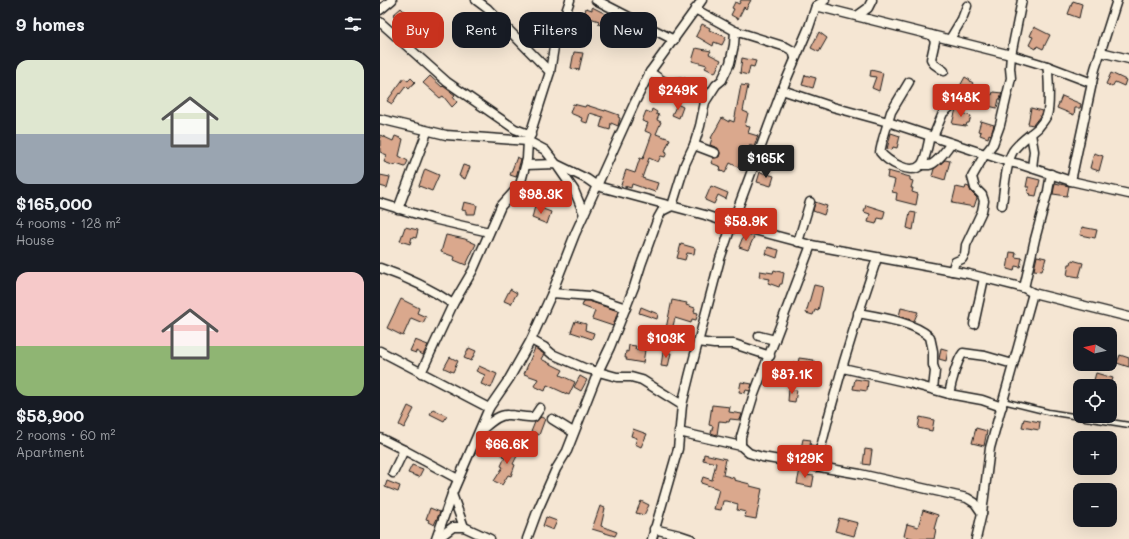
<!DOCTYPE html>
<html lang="en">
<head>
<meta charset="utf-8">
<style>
  body { margin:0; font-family:Mali,sans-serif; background:#20242c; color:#f1f3f6; height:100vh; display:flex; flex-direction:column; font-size:15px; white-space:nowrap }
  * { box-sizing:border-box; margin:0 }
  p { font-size:13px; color:#9ea1a6 }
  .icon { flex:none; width:22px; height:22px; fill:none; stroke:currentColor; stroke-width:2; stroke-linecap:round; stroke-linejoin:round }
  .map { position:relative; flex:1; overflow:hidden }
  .drawer { display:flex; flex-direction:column; background:#171b24; width:380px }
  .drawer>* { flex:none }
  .top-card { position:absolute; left:12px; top:12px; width:380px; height:36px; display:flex; gap:8px }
  .needle { width:26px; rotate:278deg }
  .fabs { position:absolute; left:693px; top:327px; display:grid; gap:8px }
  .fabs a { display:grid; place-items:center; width:44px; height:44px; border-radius:8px; background:#171b24; box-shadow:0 4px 16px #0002; font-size:20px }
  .price { position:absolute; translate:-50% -34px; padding:0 9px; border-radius:4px; background:#c8321e; color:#fff; font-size:13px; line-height:26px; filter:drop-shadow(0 1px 2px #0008) }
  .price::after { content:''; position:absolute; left:50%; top:24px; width:12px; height:9px; margin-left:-6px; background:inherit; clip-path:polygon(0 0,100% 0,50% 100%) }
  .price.on { background:#222; color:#fff }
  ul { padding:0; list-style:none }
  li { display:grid; align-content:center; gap:8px; height:212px; padding:0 16px }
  li span { display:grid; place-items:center; height:124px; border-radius:12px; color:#555 }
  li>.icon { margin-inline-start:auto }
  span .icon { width:72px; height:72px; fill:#fffc; stroke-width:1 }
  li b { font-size:17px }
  h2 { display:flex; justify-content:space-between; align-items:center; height:48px; padding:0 16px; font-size:17px }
  .chip { padding:0 14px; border-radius:12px; background:#171b24; box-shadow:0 4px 16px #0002; font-size:14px; line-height:36px }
  .chip.on { background:#c8321e; color:#fff }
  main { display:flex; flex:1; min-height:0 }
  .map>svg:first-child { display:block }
  .building { fill:#daa88d; stroke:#1c1c1c }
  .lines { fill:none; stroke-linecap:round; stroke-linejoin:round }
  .lane-casing { stroke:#1c1c1c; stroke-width:7 }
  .street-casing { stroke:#1c1c1c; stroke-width:11 }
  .lane { stroke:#fcf5e5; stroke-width:4 }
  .street { stroke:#fcf5e5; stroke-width:8 }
</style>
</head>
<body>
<main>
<section class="drawer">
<h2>9 homes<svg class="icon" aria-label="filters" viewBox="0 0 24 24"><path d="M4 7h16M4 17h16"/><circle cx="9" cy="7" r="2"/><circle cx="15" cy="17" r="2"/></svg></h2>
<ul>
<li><span style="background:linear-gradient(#dfe7d0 60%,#9aa5b1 0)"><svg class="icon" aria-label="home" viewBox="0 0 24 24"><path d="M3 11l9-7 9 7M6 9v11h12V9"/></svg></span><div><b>$165,000</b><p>4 rooms · 128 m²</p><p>House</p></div></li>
<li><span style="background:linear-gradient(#f6c9c9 60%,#8fb573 0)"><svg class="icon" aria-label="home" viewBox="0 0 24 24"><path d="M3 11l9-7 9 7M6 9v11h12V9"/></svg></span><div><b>$58,900</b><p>2 rooms · 60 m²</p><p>Apartment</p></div></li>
</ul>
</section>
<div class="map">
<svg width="749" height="539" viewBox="0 0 749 539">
  <rect width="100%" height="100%" fill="#f5e6d3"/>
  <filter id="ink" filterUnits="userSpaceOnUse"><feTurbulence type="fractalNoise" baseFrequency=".025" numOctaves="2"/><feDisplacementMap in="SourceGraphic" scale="8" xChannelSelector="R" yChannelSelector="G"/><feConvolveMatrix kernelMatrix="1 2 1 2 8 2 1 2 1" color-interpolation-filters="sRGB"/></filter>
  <g filter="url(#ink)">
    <g class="building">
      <polygon points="361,0 371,0 366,9 364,7 358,19 351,15 354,9 352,8 355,2 359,4"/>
      <polygon points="693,1 702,4 699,18 688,14"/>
      <polygon points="212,7 228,15 223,26 218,24 219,21 204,16 206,8 212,10"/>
      <polygon points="21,8 26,13 24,14 32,23 26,29 13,15"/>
      <polygon points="322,24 330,28 329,30 346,37 342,45 334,42 333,46 316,36"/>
      <polygon points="95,26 100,30 90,40 85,36"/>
      <polygon points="254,26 269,34 266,43 260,40 260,39 251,36"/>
      <polygon points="654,27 670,35 663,49 657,46 656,49 649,45 653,37 650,36"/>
      <polygon points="439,32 447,38 439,52 431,48"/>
      <polygon points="316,48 331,51 329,54 341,60 335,73 325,68 327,65 312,61"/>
      <polygon points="194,52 203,53 199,70 191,68"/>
      <polygon points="362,58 376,61 374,67 370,66 368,75 360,73"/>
      <polygon points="491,70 503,73 499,91 492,88 496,77 490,76"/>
      <polygon points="731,73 746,80 744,86 735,82 732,87 726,84"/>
      <polygon points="425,75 436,78 433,88 422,85"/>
      <polygon points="50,76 62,87 63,86 75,95 73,97 77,102 72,107 63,96 60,98 43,83"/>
      <polygon points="585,77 590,80 590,81 593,83 589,91 580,86"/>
      <polygon points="24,78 28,81 31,78 35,82 29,89 26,86 20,94 19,93 12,104 7,101"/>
      <polygon points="361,85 368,86 363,111 368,113 365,126 370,127 368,133 378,136 374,147 370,145 366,160 361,159 358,167 350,163 345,173 340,170 341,167 331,163 333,158 339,157 340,153 338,148 330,145 332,138 331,138 342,118 349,122 349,120 354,122"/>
      <polygon points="613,92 622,93 620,99 619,99 617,108 608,106 610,94 612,95"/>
      <polygon points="682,96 701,104 700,108 695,108 694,115 677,108"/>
      <polygon points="193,104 205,107 206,105 225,111 225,110 239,115 238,117 240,118 238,126 231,123 230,130 220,127 223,117 210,113 207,123 201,121 202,118 190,113"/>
      <polygon points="297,104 303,107 299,118 292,115"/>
      <polygon points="651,108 662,111 660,116 653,125 648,124"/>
      <polygon points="272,109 277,112 276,114 279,115 277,120 281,122 276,134 290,139 285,151 287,152 285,157 281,156 278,162 269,158 262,178 278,183 275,192 252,184 251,188 241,185 246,170 255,173 260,158 263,159 272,134 265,131 268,123 262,121 266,111 271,113"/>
      <polygon points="576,109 583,111 582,113 591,116 589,123 587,123 586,126 572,124"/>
      <polygon points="601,121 614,125 611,135 609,134 608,138 600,135 601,132 598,131"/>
      <polygon points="511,133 520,136 517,148 513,147 512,150 507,149"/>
      <polygon points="0,135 13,141 15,136 23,139 19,156 28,161 25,167 16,164 15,166 4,162 7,155 0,152"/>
      <polygon points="714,153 723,156 719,171 710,168"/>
      <polygon points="137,157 141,159 136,177 130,175"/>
      <polygon points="565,160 570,161 565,180 552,176 554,169"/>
      <polygon points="83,165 90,167 85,179 79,176"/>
      <polygon points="45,169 59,175 52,191 39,186"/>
      <polygon points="508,171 530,177 530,180 533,181 531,188 533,188 532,192 538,194 536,205 516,200 517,193 512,192 515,180 507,178"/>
      <polygon points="380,172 394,176 391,186 377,182"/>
      <polygon points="0,175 10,177 7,188 0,186"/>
      <polygon points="648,177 660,180 656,196 650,195 651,194 648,193 649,187 646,187"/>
      <polygon points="675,183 689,186 687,196 673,194"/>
      <polygon points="331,186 348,193 346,199 338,195 334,204 325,200"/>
      <polygon points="586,186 589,187 591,192 597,198 594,207 572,203 576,187 585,189"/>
      <polygon points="176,189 184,193 182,199 179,197 177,202 171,200"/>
      <polygon points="84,202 97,205 95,214 86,214 86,211 82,210"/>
      <polygon points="435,202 447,206 444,215 433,211"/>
      <polygon points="486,205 505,211 503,219 498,218 496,224 488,222 490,214 484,212"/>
      <polygon points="155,206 171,212 167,224 152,218"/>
      <polygon points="530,212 536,213 533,230 527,228"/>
      <polygon points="25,227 38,230 36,238 32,237 30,244 20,241"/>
      <polygon points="702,227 717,230 715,238 700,235"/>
      <polygon points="364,234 374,237 368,250 359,247"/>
      <polygon points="66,235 85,239 96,244 86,265 74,260 75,257 61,252"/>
      <polygon points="301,244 315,248 314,254 307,253 305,260 297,258"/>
      <polygon points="388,247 399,250 397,258 386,254"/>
      <polygon points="630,252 636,253 635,257 642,258 640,267 635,266 634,271 627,269"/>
      <polygon points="657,256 666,258 662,271 654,270"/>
      <polygon points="692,260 703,263 699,277 687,275 689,264 691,264"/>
      <polygon points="394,270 404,273 402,284 400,284 399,287 388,283 390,279 379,277 380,271 393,273"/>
      <polygon points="434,285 443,287 438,311 435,310 433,315 426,313"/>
      <polygon points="130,289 137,293 131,304 124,301"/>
      <polygon points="21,299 39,308 37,313 46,317 43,323 31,318 23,336 7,328"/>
      <polygon points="292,300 307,303 306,305 315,308 314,312 318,313 316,320 312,319 311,323 295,318 291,334 289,334 286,348 272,345 276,330 285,333"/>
      <polygon points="204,301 209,301 238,311 233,326 212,319 215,311 202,306"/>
      <polygon points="261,307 278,314 277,319 259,313"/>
      <polygon points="521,308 538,312 534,321 519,316"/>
      <polygon points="195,321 206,324 205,330 214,333 212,339 191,332"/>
      <polygon points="35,340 48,345 43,355 36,351 36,353 30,351"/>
      <polygon points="249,345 256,346 255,349 265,350 263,363 246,360 247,358 245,358 246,351 248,352"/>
      <polygon points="89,348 96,351 91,361 84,358"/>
      <polygon points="155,348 164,354 161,359 183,370 180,375 195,382 189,395 167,385 165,391 154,386 158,379 144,374"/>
      <polygon points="561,348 568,350 566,361 559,359"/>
      <polygon points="283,352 291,353 288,367 281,366"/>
      <polygon points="740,355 749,358 749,367 737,363"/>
      <polygon points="70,357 78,361 73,372 64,368"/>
      <polygon points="419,358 434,360 432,370 423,368 422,376 415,374 416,369 412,368 413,362 418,363"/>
      <polygon points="99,366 117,374 111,388 101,384 105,375 96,371"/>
      <polygon points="716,373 733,378 731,384 714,380"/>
      <polygon points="200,376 207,380 201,391 194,387"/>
      <polygon points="475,379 488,381 487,391 473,389"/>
      <polygon points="361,382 372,384 370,391 366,390 365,393 359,392"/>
      <polygon points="409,389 417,390 415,402 408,401"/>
      <polygon points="332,405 350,407 349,412 362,414 360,420 350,419 349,422 339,421 337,435 331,433 333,426 329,425"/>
      <polygon points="28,406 34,409 24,428 19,425"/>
      <polygon points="53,409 67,416 64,421 50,414"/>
      <polygon points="161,417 165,419 159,435 151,432 155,422"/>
      <polygon points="540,417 554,420 552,431 538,428"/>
      <polygon points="644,419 660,422 659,430 642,427"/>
      <polygon points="596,428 607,431 604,446 592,443"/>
      <polygon points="253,429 267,434 261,447 255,444 257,438 251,436"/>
      <polygon points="423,439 431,440 430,445 436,446 433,456 420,453"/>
      <polygon points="127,444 135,447 133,453 137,456 133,464 135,465 131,476 128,475 122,485 114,481 123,467 121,466 125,457 122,456"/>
      <polygon points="485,449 492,450 490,465 483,464"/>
      <polygon points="324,454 346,459 343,475 354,478 354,480 370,484 370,486 382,489 376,519 365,517 366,512 357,510 358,504 347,501 343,501 341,510 334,509 339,489 321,483 323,477 332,480 336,463 323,460"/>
      <polygon points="32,465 43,469 39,477 28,473"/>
      <polygon points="420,469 426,471 425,475 434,476 432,487 417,484"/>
      <polygon points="7,481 20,486 18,492 5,487"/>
      <polygon points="261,501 269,505 264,515 256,513"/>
      <polygon points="220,506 225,508 221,526 237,532 235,536 212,529"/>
      <polygon points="50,508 60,512 54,525 48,522 49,520 46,519"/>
      <polygon points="543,510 558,515 554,529 556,529 554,539 536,539 524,536 527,524 538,527"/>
      <polygon points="166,517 177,521 173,530 163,526"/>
      <polygon points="459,518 478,523 474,536 455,531"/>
    </g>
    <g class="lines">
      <defs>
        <polyline id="lane" points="623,401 668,412 749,425"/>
        <g id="street">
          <polyline points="96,0 108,9 170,72"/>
          <polyline points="216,0 294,40"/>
          <polyline points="436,6 631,55 667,66 712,83"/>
          <polyline points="315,9 355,31 406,47 413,51 415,58"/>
          <polyline points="0,10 12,0"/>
          <polyline points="477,16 488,8 492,0"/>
          <polyline points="0,22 67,82 135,129 151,135"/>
          <polyline points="551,35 555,41 551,59 554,64 564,71"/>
          <polyline points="570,39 582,19 587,6"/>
          <polyline points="721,52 749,59"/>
          <path d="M270,72C276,76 283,83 290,83C293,83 296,82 300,82C310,84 319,94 325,102"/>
          <path d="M529,82L511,112L503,139L500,152C507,161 531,176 541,165C546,160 548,143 550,136"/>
          <polyline points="402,90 453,107 508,122 629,162 639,164 691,181 749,194"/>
          <polyline points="0,119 66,135 148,141 165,150 176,164 207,179 217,186 325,215 352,224 431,245 589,274 644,288 653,293 749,317"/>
          <polyline points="651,134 654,151 652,168"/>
          <polyline points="553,137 563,113 570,107"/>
          <polyline points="314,145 335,153"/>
          <polyline points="146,165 176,164 194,190 204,214"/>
          <path d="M542,165C544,165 547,165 549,165C556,164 567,149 571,143"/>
          <polyline points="691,181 715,69 737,0"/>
          <polyline points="0,203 53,219 109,232"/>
          <path d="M622,205C624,191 626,162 633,151C640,141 649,136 658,128C661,124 665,120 667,115C670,107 669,75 667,66"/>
          <polyline points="18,209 47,132"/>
          <polyline points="418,242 430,202"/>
          <path d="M0,268C26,277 50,288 73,304"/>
          <polyline points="572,271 575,262 582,259 585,254 586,245 602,211 604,201 602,195 595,188 592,177 605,154 613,144 620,125 631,78 630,68 631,55 642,0"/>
          <polyline points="644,288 655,239 668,191 671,174"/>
          <polyline points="172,293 210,296 246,308"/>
          <path d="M478,313C500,317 534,322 550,337L553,351V365L555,371L553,389"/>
          <polyline points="594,324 604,278"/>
          <polyline points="379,336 395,340"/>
          <polyline points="151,340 164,347 172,354 204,368 237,377 251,377 262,380 302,405"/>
          <polyline points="318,342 334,344 354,344 390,356"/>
          <polyline points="0,351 109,408"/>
          <polyline points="463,368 529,383 569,394 602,400 622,407"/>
          <polyline points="41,373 73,304 93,270 121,206 140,185 147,159 148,141 170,72 174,47 190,0"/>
          <path d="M569,394C571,384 577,360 583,353L605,356L633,364"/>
          <polyline points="172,419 193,432"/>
          <path d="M100,431C108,425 118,414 128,415C137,415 145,418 154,417L160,408"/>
          <polyline points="299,432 361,446 369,453 382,457 480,474 587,498 595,503 602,513"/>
          <polyline points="0,438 24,450 78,479"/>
          <polyline points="361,446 361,437 373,397 431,245"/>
          <path d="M436,467C453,396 473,327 497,258"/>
          <polyline points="13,473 24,450"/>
          <polyline points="72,494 84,527 110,539"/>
          <polyline points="274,529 299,535 311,539"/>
          <polyline points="56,539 72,494 109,408 129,379 151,340 172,293 195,234 255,102 270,72 322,0"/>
          <polyline points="57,539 73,527 84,527"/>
          <polyline points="147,539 157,512 176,469 187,451 218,372 230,347 254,287 261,265 278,218 282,211 292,206 305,164 314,145 320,126 325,102 336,85 342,80 350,63 354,45 355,31"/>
          <polyline points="272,539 298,449 302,405 310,373 340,259 352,224 402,90 429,27 436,6 445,0"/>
          <polyline points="596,539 602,513 610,448 653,293"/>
        </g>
      </defs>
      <use href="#lane" class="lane-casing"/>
      <use href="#street" class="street-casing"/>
      <use href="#lane" class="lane"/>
      <use href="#street" class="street"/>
    </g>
  </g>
</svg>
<div class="fabs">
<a><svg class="needle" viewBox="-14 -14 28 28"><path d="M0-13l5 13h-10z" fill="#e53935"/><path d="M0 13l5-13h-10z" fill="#9ea1a6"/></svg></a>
<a><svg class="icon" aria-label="locate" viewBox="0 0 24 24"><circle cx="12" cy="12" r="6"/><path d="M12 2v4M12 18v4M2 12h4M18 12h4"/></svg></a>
<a>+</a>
<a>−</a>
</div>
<b class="price" style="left:298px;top:111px">$249K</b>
<b class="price" style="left:581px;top:118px">$148K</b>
<b class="price on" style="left:386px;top:179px">$165K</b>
<b class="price" style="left:161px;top:215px">$98.3K</b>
<b class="price" style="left:366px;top:242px">$58.9K</b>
<b class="price" style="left:286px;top:359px">$103K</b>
<b class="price" style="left:412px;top:395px">$87.1K</b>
<b class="price" style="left:127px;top:465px">$66.6K</b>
<b class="price" style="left:425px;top:479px">$129K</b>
<div class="top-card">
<a class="chip on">Buy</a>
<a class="chip">Rent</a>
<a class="chip">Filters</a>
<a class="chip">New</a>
</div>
</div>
</main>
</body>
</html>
